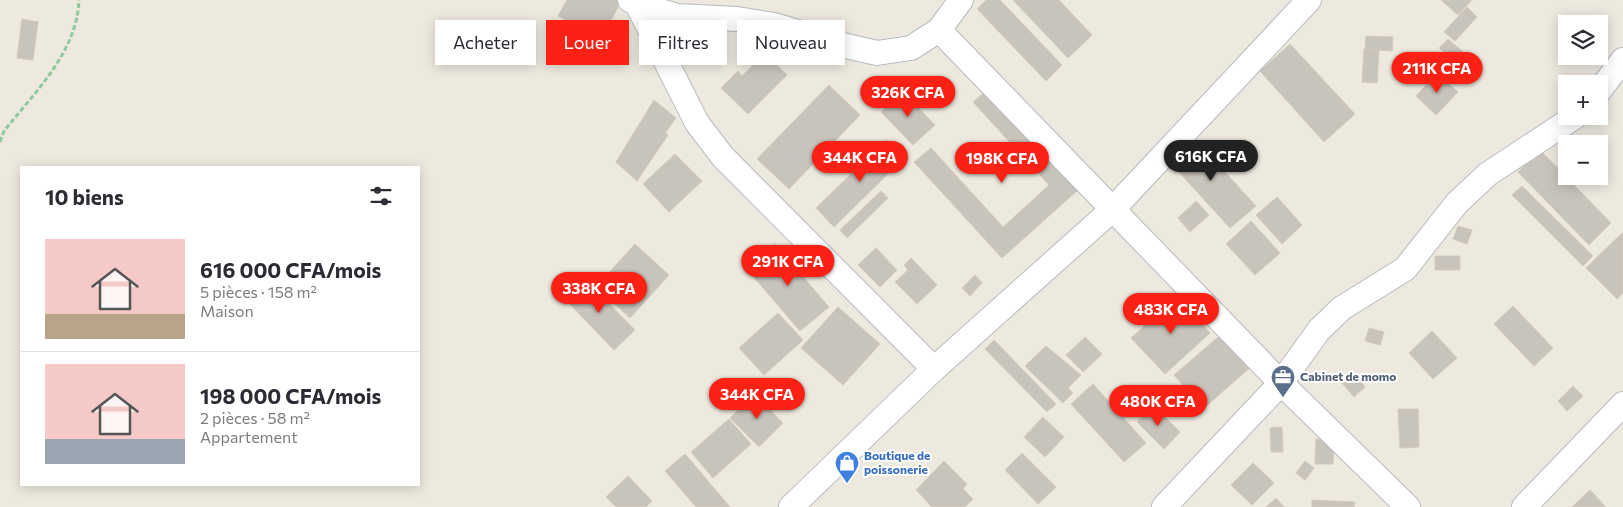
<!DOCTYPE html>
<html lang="fr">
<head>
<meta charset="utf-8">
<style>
  body { margin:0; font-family:Commissioner,sans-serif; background:#f7f7f7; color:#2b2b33; height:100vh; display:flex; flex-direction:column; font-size:19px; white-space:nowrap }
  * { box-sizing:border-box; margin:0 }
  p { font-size:16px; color:#7c7c81 }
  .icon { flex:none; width:28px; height:28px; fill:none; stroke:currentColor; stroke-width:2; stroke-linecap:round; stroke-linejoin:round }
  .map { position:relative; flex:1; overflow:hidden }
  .details { position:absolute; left:20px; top:166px; width:400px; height:320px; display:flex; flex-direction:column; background:#fff; border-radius:0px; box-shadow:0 2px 12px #0003 }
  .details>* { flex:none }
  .hud { position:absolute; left:435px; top:20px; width:475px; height:45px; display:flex; gap:10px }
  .fabs { position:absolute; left:1558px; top:15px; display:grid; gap:10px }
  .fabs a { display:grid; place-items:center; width:50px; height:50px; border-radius:0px; background:#fff; box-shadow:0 2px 12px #0003; font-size:25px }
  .price { position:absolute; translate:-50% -42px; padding:0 11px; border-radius:18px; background:#fc2115; color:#fff; font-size:16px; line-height:32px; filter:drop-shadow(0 1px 2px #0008) }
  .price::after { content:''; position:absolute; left:50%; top:30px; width:15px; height:11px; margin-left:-8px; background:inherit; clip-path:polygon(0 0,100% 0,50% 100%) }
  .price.current { background:#222; color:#fff }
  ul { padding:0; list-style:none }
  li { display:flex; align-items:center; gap:15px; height:125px; padding:0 25px }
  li+li { border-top:1px solid #e1e1e2 }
  li span { display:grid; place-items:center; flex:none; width:140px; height:100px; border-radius:0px; color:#555 }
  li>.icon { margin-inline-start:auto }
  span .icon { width:60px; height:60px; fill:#fffc; stroke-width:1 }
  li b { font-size:21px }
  h2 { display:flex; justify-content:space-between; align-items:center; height:60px; padding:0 25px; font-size:21px }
  .chip { padding:0 18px; border-radius:0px; background:#fff; box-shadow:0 2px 12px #0003; font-size:18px; line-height:45px }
  .chip.current { background:#fc2115; color:#fff }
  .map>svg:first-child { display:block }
  .building { fill:#c8c3bb; stroke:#d2cbbc }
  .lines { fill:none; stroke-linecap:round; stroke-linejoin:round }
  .street-casing { stroke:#b7bac0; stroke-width:26 }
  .path { stroke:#90c99e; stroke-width:3; stroke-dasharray:5 2.5; stroke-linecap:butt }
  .street { stroke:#fff; stroke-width:24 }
  .labels { text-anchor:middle; stroke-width:4; stroke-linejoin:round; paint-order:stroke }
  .service-label { font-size:12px; font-weight:bold; fill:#4e5e75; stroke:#fff; text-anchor:start }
  .shop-label { font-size:12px; font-weight:bold; fill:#366cbe; stroke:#fff; text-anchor:start }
</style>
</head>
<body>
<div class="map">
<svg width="1623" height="507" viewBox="0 0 1623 507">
  <rect width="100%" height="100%" fill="#ede9de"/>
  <g class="building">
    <polygon points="567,0 619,0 621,1 602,38 558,16"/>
    <polygon points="986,0 1000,0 1062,65 1046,81 977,9"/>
    <polygon points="1013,0 1059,0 1092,35 1068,58"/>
    <polygon points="1441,0 1472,0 1458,15"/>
    <polygon points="1467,7 1477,17 1455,41 1444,32"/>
    <polygon points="22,19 38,22 33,60 17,58"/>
    <polygon points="1366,36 1393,37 1392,51 1365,49"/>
    <polygon points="1448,39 1469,57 1461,66 1439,48"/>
    <polygon points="1290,44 1355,114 1324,142 1260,71"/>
    <polygon points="1364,49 1379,50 1377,83 1362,82"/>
    <polygon points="765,53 787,75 748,114 721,88 738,71 742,76"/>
    <polygon points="1437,73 1458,92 1436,115 1416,96"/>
    <polygon points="829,85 860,115 789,189 757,159"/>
    <polygon points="987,90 1078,190 1002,258 914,162 931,148 1003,227 1049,185 973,102"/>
    <polygon points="902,91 935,125 913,145 881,112"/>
    <polygon points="654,100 676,118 665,133 668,135 637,181 616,162"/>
    <polygon points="1192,136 1256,206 1230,228 1167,159"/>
    <polygon points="886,140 904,158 834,227 816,208"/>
    <polygon points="1540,150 1611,223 1589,245 1518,172"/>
    <polygon points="675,154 702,181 669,212 643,184"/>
    <polygon points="1522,186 1593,256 1583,266 1512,195"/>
    <polygon points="881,191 888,198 847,238 840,230"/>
    <polygon points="1277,197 1302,225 1282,244 1256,215"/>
    <polygon points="1196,201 1209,215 1190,232 1178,218"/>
    <polygon points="1251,221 1280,253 1255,275 1226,244"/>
    <polygon points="1458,226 1472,230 1467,244 1453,239"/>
    <polygon points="1623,232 1623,293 1617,299 1586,268"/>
    <polygon points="635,244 669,275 630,318 596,287"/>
    <polygon points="775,244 829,307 800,331 746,268"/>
    <polygon points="876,248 897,270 880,287 858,265"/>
    <rect x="1435" y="256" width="25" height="14"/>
    <polygon points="911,258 937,285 917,304 895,282 908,270 904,265"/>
    <polygon points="975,275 982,283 970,296 962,288"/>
    <polygon points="584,278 635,330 614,350 563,297"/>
    <polygon points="1178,296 1210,333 1165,374 1131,338"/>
    <polygon points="1513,306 1553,348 1534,366 1494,324"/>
    <polygon points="838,307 880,344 843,385 801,348"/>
    <polygon points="778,313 803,340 764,375 739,348"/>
    <polygon points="1369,328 1384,332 1380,345 1365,341"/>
    <polygon points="1432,331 1457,358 1433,379 1409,353"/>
    <polygon points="1224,332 1253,365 1204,408 1174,375"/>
    <polygon points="1085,337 1102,354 1083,372 1066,355"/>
    <polygon points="994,340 1056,404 1047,412 985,349"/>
    <polygon points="1046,346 1081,375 1068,388 1073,393 1063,403 1025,366"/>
    <polygon points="1354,373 1365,387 1354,397 1342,383"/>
    <polygon points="1093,384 1146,443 1124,462 1071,404"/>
    <polygon points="1573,386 1583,396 1567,411 1558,401"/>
    <polygon points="1177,391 1189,402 1181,412 1168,401"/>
    <polygon points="755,394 783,423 759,447 730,418"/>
    <polygon points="1153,405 1180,432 1164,449 1137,422"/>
    <polygon points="1398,409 1418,409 1419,447 1400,448"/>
    <polygon points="1043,417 1064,437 1045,457 1024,437"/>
    <polygon points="729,419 751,444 713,478 691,452"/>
    <polygon points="1282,427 1283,452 1271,452 1270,428"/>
    <polygon points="1316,439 1334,440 1333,464 1315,464"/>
    <polygon points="1022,453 1056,487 1038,504 1005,470"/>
    <polygon points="685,454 730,507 696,507 665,471"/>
    <polygon points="944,461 967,484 963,489 973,499 965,507 932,507 916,490"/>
    <polygon points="1305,461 1314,468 1305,480 1296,473"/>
    <polygon points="1253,463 1274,483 1252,505 1231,485"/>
    <polygon points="628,476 652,501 646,507 616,507 606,497"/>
    <polygon points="1590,490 1606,507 1572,507"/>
    <polygon points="1276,498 1284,507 1266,507"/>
    <polygon points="1312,500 1355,502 1354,507 1312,507"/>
  </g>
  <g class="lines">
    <defs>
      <g id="street">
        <polyline points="630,0 637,4 677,16 737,19 774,25 838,44 877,53 911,48 939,30 961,0"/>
        <polyline points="637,4 697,123 723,157 934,369"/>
        <polyline points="939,30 1281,383 1408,507"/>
        <polyline points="1599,91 1623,60"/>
        <polyline points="791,507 934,369 1113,209 1309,0"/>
        <polyline points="1164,507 1281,383 1319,330 1342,308 1405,269 1457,203 1488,174 1576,116"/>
        <polyline points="1524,507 1623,404"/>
      </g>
    </defs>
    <use href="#street" class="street-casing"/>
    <path class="path" d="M0,142L4,131C35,92 77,52 79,0"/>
    <use href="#street" class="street"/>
  </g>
  <defs>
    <symbol id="office-pin" viewBox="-11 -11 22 30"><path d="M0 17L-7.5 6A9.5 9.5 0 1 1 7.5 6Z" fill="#5c6f8a" stroke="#fff"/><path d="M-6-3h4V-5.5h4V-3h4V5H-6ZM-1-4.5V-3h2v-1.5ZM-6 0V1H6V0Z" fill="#fff"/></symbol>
    <symbol id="shop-pin" viewBox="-11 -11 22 30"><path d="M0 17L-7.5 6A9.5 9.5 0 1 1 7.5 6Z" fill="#3f7fe0" stroke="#fff"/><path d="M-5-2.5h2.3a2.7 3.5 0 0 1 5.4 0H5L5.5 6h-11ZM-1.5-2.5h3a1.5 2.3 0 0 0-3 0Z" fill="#fff"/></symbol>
  </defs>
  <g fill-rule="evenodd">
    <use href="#office-pin" x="1269" y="363" width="28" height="38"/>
    <use href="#shop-pin" x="833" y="449" width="28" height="38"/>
  </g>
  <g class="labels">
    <g class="service-label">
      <text x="1300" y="381">Cabinet de momo</text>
    </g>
    <g class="shop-label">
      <text x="864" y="460">Boutique de<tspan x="864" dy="14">poissonerie</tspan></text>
    </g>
  </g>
</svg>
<div class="fabs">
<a><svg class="icon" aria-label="layers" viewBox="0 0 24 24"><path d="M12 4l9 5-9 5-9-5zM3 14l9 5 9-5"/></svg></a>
<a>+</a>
<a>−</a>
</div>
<b class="price" style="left:1437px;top:94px">211K CFA</b>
<b class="price" style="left:908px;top:118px">326K CFA</b>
<b class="price current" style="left:1211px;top:182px">616K CFA</b>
<b class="price" style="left:860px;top:183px">344K CFA</b>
<b class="price" style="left:1002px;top:184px">198K CFA</b>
<b class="price" style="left:788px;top:287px">291K CFA</b>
<b class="price" style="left:599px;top:314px">338K CFA</b>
<b class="price" style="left:1171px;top:335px">483K CFA</b>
<b class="price" style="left:757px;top:420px">344K CFA</b>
<b class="price" style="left:1158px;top:427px">480K CFA</b>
<div class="hud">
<a class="chip">Acheter</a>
<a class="chip current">Louer</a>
<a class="chip">Filtres</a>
<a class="chip">Nouveau</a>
</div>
<section class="details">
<h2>10 biens<svg class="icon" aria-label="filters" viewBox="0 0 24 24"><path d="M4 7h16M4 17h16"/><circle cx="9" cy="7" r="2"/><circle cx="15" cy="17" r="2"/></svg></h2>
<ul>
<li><span style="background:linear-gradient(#f6c9c9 75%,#b9a48a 0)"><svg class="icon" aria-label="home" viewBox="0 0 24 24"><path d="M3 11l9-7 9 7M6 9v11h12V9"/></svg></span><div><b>616 000 CFA/mois</b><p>5 pièces · 158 m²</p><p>Maison</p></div></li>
<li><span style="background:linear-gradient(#f6c9c9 75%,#9aa5b1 0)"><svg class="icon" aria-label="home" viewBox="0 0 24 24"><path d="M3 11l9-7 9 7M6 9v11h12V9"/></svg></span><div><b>198 000 CFA/mois</b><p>2 pièces · 58 m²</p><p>Appartement</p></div></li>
</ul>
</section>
</div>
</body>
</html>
